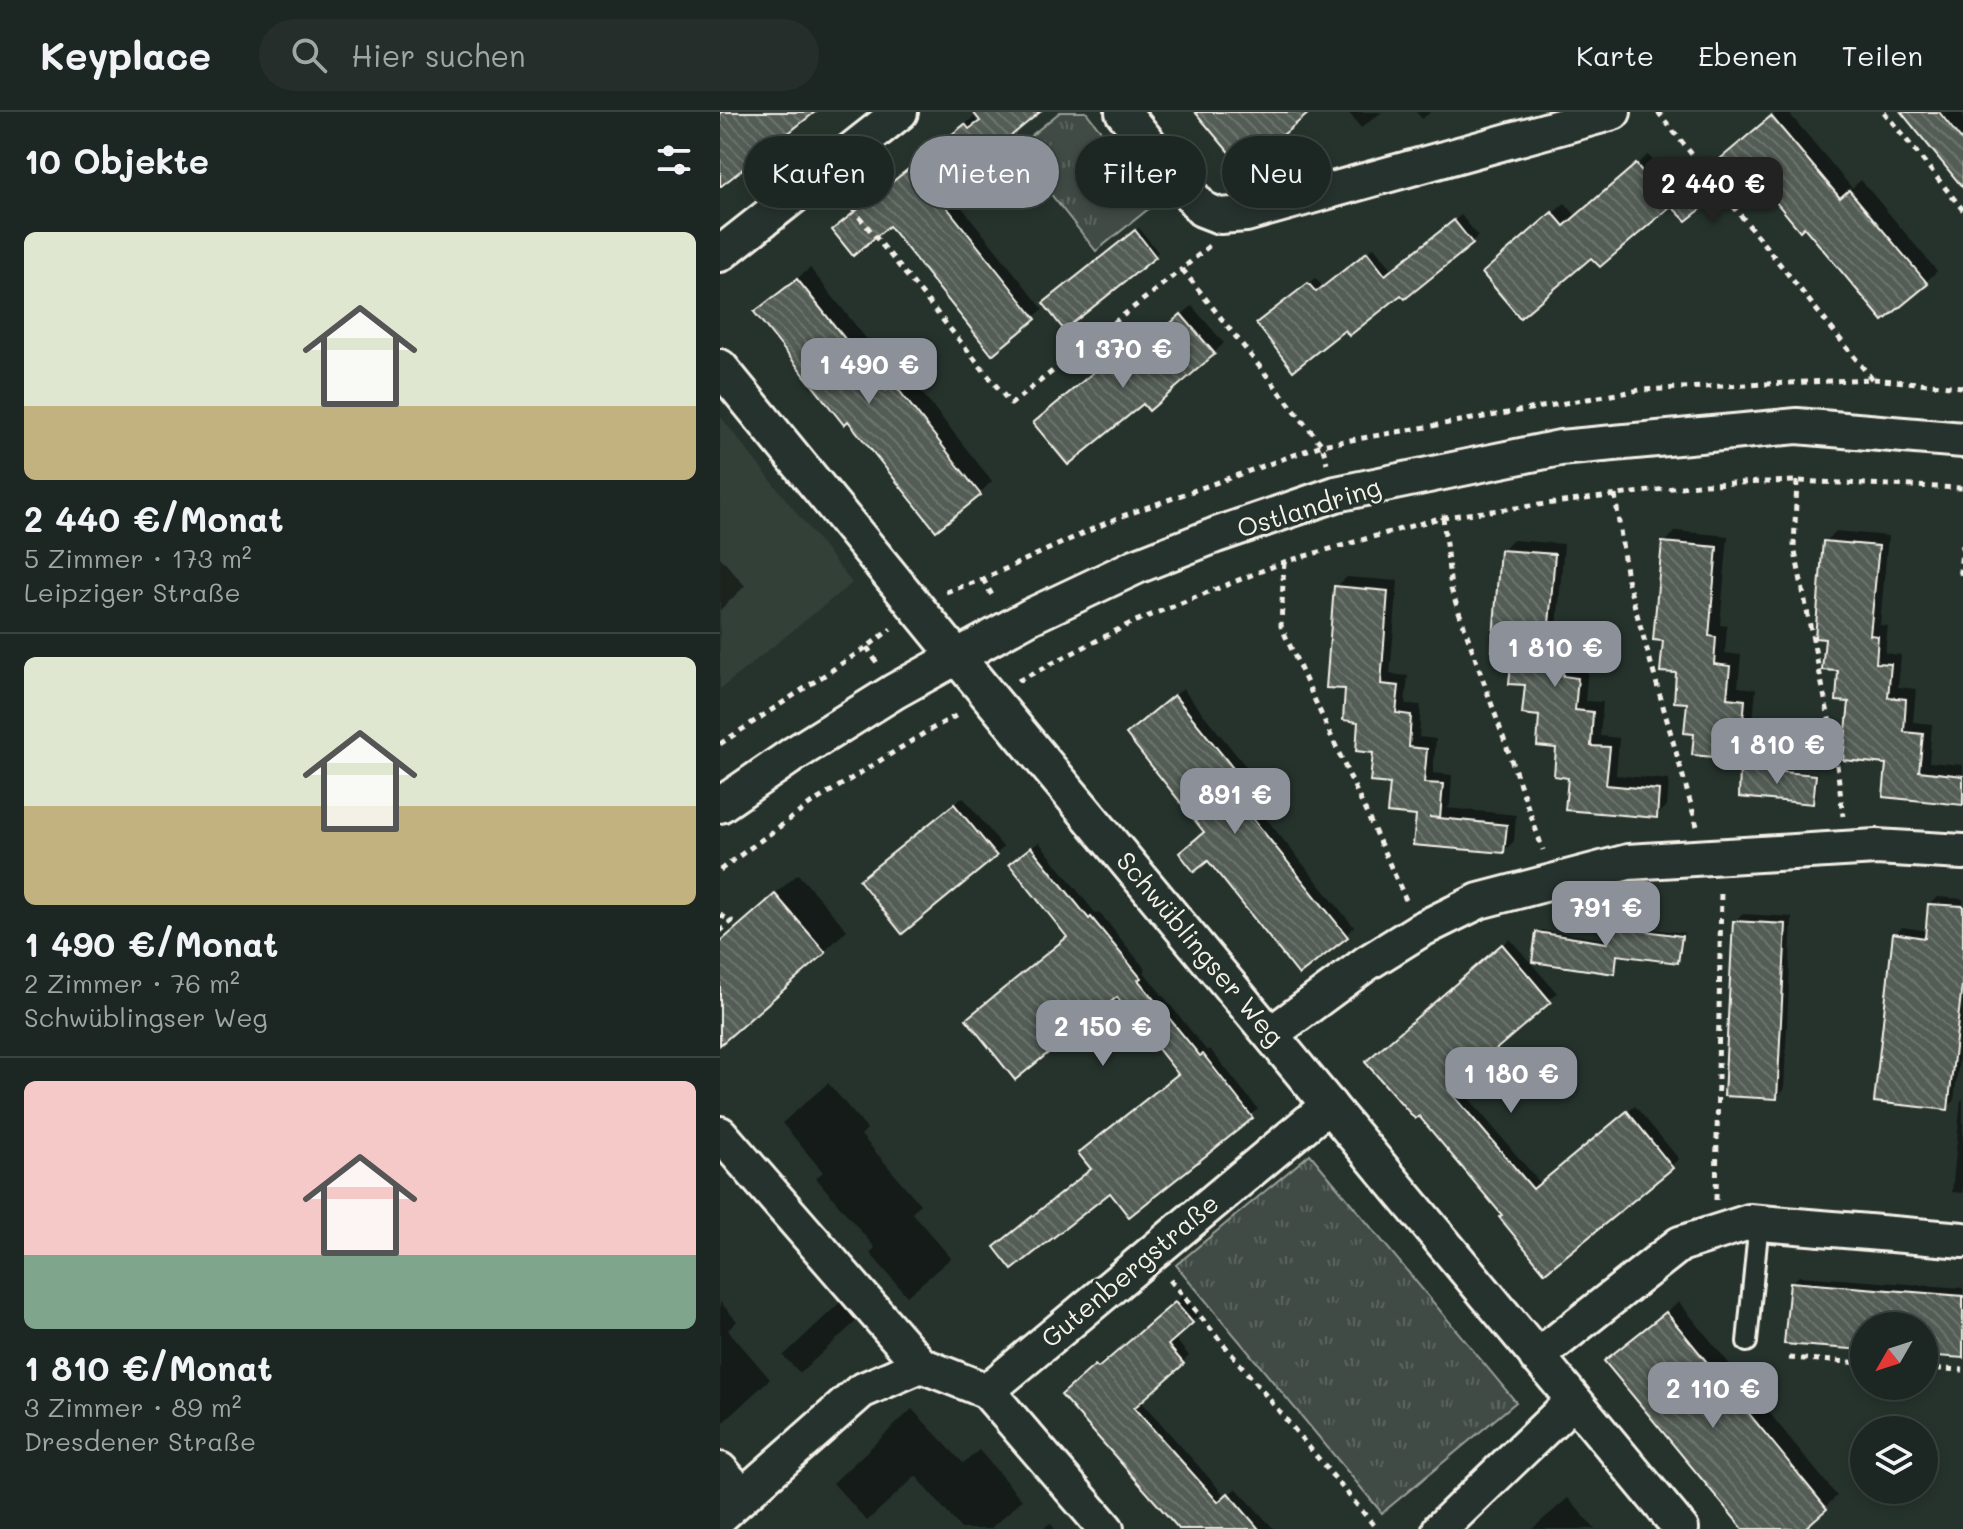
<!DOCTYPE html>
<html lang="de">
<head>
<meta charset="utf-8">
<style>
  body { margin:0; font-family:Mali,sans-serif; background:#252e2a; color:#f1f3f6; height:100vh; display:flex; flex-direction:column; font-size:30px; white-space:nowrap }
  * { box-sizing:border-box; margin:0 }
  p { font-size:26px; color:#a0a5a5 }
  .icon { flex:none; width:44px; height:44px; fill:none; stroke:currentColor; stroke-width:2; stroke-linecap:round; stroke-linejoin:round }
  .map { position:relative; flex:1; overflow:hidden }
  .sheet { display:flex; flex-direction:column; background:#1c2622; width:720px }
  .sheet>* { flex:none }
  .banner { position:absolute; left:24px; top:24px; width:760px; height:72px; display:flex; gap:16px }
  .needle { width:52px; rotate:231deg }
  .buttons { position:absolute; left:1130px; top:1200px; display:grid; gap:16px }
  .buttons a { display:grid; place-items:center; width:88px; height:88px; border-radius:50%; background:#1c2622; box-shadow:0 4px 12px #0003,0 0 0 2px #3a4340; font-size:40px }
  .price { position:absolute; translate:-50% -68px; padding:0 18px; border-radius:16px; background:#8c9099; color:#fff; font-size:26px; line-height:52px; filter:drop-shadow(0 2px 4px #0008) }
  .price::after { content:''; position:absolute; left:50%; top:48px; width:24px; height:18px; margin-left:-12px; background:inherit; clip-path:polygon(0 0,100% 0,50% 100%) }
  .price.active { background:#222; color:#fff }
  ul { padding:0; list-style:none }
  li { display:grid; align-content:center; gap:16px; height:424px; padding:0 24px }
  li+li { border-top:2px solid #3a4340 }
  li span { display:grid; place-items:center; height:248px; border-radius:12px; color:#555 }
  li>.icon { margin-inline-start:auto }
  span .icon { width:144px; height:144px; fill:#fffc; stroke-width:1 }
  li b { font-size:34px }
  h2 { display:flex; justify-content:space-between; align-items:center; height:96px; padding:0 24px; font-size:34px }
  .tag { padding:0 28px; border-radius:36px; background:#1c2622; box-shadow:0 4px 12px #0003,0 0 0 2px #3a4340; font-size:28px; line-height:72px }
  .tag.active { background:#8c9099; color:#fff }
  header { display:flex; align-items:center; gap:48px; box-sizing:border-box; height:112px; padding:0 40px; background:#1c2622; border-bottom:2px solid #3a4340 }
  header strong { font-size:38px }
  nav { display:flex; gap:44px; margin-inline-start:auto; font-size:28px }
  .search { width:560px; height:72px; background:#252e2a; display:flex; align-items:center; gap:20px; box-sizing:border-box; padding:0 28px; border-radius:44px; color:#a0a5a5; font-size:30px }
  main { display:flex; flex:1; min-height:0 }
  .map>svg:first-child { display:block }
  .built { fill:#333f39 }
  .grass { fill:url(#grass-tufts); stroke:#9a9e96; stroke-width:2 }
  .shadow { fill:#0007 }
  .building { fill:url(#building-back-hatch); stroke:#f4f1e8; stroke-width:2 }
  .lines { fill:none; stroke-linecap:round; stroke-linejoin:round }
  .lane-casing { stroke:#f4f1e8; stroke-width:24 }
  .street-casing { stroke:#f4f1e8; stroke-width:40 }
  .path { stroke:#f4f1e8; stroke-width:5; stroke-dasharray:6 6; stroke-linecap:butt }
  .lane { stroke:#26332d; stroke-width:18 }
  .street { stroke:#26332d; stroke-width:34 }
  .labels { text-anchor:middle; stroke-width:6; stroke-linejoin:round; paint-order:stroke }
  .street-label { font-size:26px; fill:#f4f1e8; stroke:#26332d }
</style>
</head>
<body>
<header>
<strong>Keyplace</strong>
<div class="search"><svg class="icon" aria-label="search" viewBox="0 0 24 24"><circle cx="10" cy="10" r="6"/><path d="M15 15l6 6"/></svg>Hier suchen</div>
<nav><a>Karte</a><a>Ebenen</a><a>Teilen</a></nav>
</header>
<main>
<section class="sheet">
<h2>10 Objekte<svg class="icon" aria-label="filters" viewBox="0 0 24 24"><path d="M4 7h16M4 17h16"/><circle cx="9" cy="7" r="2"/><circle cx="15" cy="17" r="2"/></svg></h2>
<ul>
<li><span style="background:linear-gradient(#dfe7d0 70%,#c2b280 0)"><svg class="icon" aria-label="home" viewBox="0 0 24 24"><path d="M3 11l9-7 9 7M6 9v11h12V9"/></svg></span><div><b>2 440 €/Monat</b><p>5 Zimmer · 173 m²</p><p>Leipziger Straße</p></div></li>
<li><span style="background:linear-gradient(#dfe7d0 60%,#c2b280 0)"><svg class="icon" aria-label="home" viewBox="0 0 24 24"><path d="M3 11l9-7 9 7M6 9v11h12V9"/></svg></span><div><b>1 490 €/Monat</b><p>2 Zimmer · 76 m²</p><p>Schwüblingser Weg</p></div></li>
<li><span style="background:linear-gradient(#f6c9c9 70%,#7fa58c 0)"><svg class="icon" aria-label="home" viewBox="0 0 24 24"><path d="M3 11l9-7 9 7M6 9v11h12V9"/></svg></span><div><b>1 810 €/Monat</b><p>3 Zimmer · 89 m²</p><p>Dresdener Straße</p></div></li>
</ul>
</section>
<div class="map">
<svg width="1243" height="1417" viewBox="0 0 1243 1417">
  <defs>
    <pattern id="grass-tufts" width="24" height="20" patternUnits="userSpaceOnUse" patternTransform="scale(2)"><rect width="24" height="20" fill="#414b45"/><path d="M3 7l-1-3M5 7V3M7 7l1-3M15 17l-1-3M17 17v-4M19 17l1-3" fill="none" stroke="#5d6560"/></pattern>
    <pattern id="building-back-hatch" width="6" height="6" patternUnits="userSpaceOnUse" patternTransform="scale(2)"><rect width="6" height="6" fill="#525c55"/><path d="M-1 5l2 2M0 0l6 6M5-1l2 2" fill="none" stroke="#6c746d"/></pattern>
  </defs>
  <rect width="100%" height="100%" fill="#26332d"/>
  <filter id="ink" filterUnits="userSpaceOnUse"><feTurbulence type="fractalNoise" baseFrequency=".0125" numOctaves="2"/><feDisplacementMap in="SourceGraphic" scale="16" xChannelSelector="R" yChannelSelector="G"/><feConvolveMatrix kernelMatrix="1 2 1 2 8 2 1 2 1" color-interpolation-filters="sRGB"/></filter>
  <g filter="url(#ink)">
    <polygon class="built" points="0,304 132,471 0,577"/>
    <g class="grass">
      <polygon points="340,0 366,0 437,90 376,139 295,37"/>
      <polygon points="590,1042 796,1290 662,1401 456,1153"/>
    </g>
    <g class="shadow">
      <polygon points="0,0 90,0 20,56 22,58 0,78"/>
      <polygon points="271,0 317,0 276,25 221,69 323,197 272,240 169,111 123,110 254,5 258,11"/>
      <polygon points="628,0 662,0 641,16"/>
      <polygon points="696,0 711,0 702,7"/>
      <polygon points="1057,0 1068,0 1132,76 1141,68 1217,159 1206,170 1084,112 1030,57 952,91 871,143 775,150 845,91 856,104 928,43 954,73 986,45 993,54"/>
      <polygon points="1184,0 1243,0 1243,73"/>
      <polygon points="741,103 758,124 751,130 681,181 625,215 545,205 595,166 603,175 654,135 673,158"/>
      <polygon points="419,116 438,140 434,144 329,188"/>
      <polygon points="90,156 179,268 187,262 272,369 260,381 216,416 49,189"/>
      <polygon points="472,194 504,231 494,241 423,289 325,301 398,241 406,251"/>
      <polygon points="956,419 1008,424 1000,513 1007,514 1005,541 1021,543 1018,575 1036,577 1033,611 1052,613 1050,635 1038,647 976,620 969,590 945,527 944,431"/>
      <polygon points="1116,419 1168,424 1160,513 1168,514 1165,541 1181,543 1178,575 1196,577 1193,610 1212,612 1209,650 1243,653 1243,691 1169,650 1131,588 1107,525 1105,430"/>
      <polygon points="793,428 844,432 836,526 855,527 852,555 868,556 865,589 883,590 880,624 899,626 896,663 949,668 947,694 936,704 850,664 839,634 821,602 794,539 782,438"/>
      <polygon points="0,445 25,474 0,498"/>
      <polygon points="627,465 678,469 670,562 688,564 685,592 701,593 699,625 716,627 713,661 732,663 730,693 727,696 796,703 794,729 784,739 698,702 672,671 640,608 628,576 616,475"/>
      <polygon points="463,577 553,688 540,699 634,815 626,823 486,719 416,614"/>
      <polygon points="1026,654 1098,661 1096,686 1093,690 1022,657"/>
      <polygon points="243,685 283,735 276,743 150,761"/>
      <polygon points="319,730 376,802 379,800 426,858 424,860 487,939 490,937 538,997 409,1102 373,1057 460,961 349,824 299,745"/>
      <polygon points="78,762 127,818 105,839 0,930 0,829"/>
      <polygon points="1217,785 1243,787 1243,912 1234,989 1227,996 1175,822 1182,815 1208,819 1210,792"/>
      <polygon points="1022,802 1072,805 1064,978 1056,985 1015,810"/>
      <polygon points="895,812 964,821 960,846 957,849 899,841 897,856 894,860 818,821 821,818 890,828 891,815"/>
      <polygon points="790,827 837,881 735,970 821,1072 915,994 959,1047 826,1158 784,1103 655,944"/>
      <polygon points="108,971 147,1017 141,1023 200,1092 192,1101 231,1146 187,1184 150,1141 155,1136 96,1066 103,1060 62,1011"/>
      <polygon points="1243,987 1243,1081 1232,1080 1241,988"/>
      <polygon points="1079,1164 1243,1176 1243,1244 1204,1241 1204,1214 1144,1214 1144,1236 1071,1171"/>
      <polygon points="128,1183 144,1202 80,1261 63,1244"/>
      <polygon points="463,1184 479,1203 454,1225 469,1244 420,1288 506,1385 516,1376 554,1417 461,1417 351,1276 384,1248 386,1251"/>
      <polygon points="0,1190 17,1209 8,1218 50,1267 0,1313"/>
      <polygon points="959,1190 1117,1384 1081,1417 1026,1417 899,1238"/>
      <polygon points="192,1297 243,1351 259,1338 302,1388 270,1417 241,1417 196,1364 147,1409 113,1371"/>
      <polygon points="848,1386 875,1417 812,1417"/>
      <polygon points="330,1411 335,1417 323,1417"/>
    </g>
    <g class="building">
      <polygon points="0,0 95,0 0,75"/>
      <polygon points="253,0 320,0 280,33 276,28 213,78 316,207 272,243 169,114 133,144 112,118 245,12 249,17 260,9"/>
      <polygon points="475,0 590,0 523,57"/>
      <polygon points="1181,0 1219,0 1243,30 1243,76"/>
      <polygon points="1051,4 1120,86 1129,78 1208,172 1163,209 1084,115 1080,119 1030,59 966,109 949,92 951,94 880,155 871,146 800,206 762,161 832,100 844,114 916,52 942,83 973,55 981,63"/>
      <polygon points="734,108 753,132 685,187 681,183 629,224 625,218 573,259 536,211 588,171 596,180 647,140 665,163"/>
      <polygon points="415,118 436,145 344,218 323,191"/>
      <polygon points="77,167 166,278 174,272 261,383 216,419 128,309 124,313 34,200"/>
      <polygon points="461,202 495,242 429,299 423,292 348,353 313,311 387,249 395,260"/>
      <polygon points="1103,429 1159,434 1150,523 1158,524 1156,551 1171,552 1168,585 1186,587 1184,620 1203,622 1199,659 1243,664 1243,693 1163,685 1166,652 1123,648 1129,590 1116,589 1118,559 1102,558 1105,527 1095,526"/>
      <polygon points="942,430 997,435 989,524 996,525 994,552 1010,554 1007,586 1025,588 1022,622 1041,624 1039,649 972,643 974,622 964,621 967,591 954,590 956,561 940,560 943,529 933,528"/>
      <polygon points="780,438 835,442 827,536 845,537 843,564 858,566 855,598 873,600 871,634 890,635 886,673 939,678 937,706 845,698 848,666 834,664 836,636 817,634 819,604 802,602 805,573 789,572 792,541 772,539"/>
      <polygon points="614,474 668,479 661,572 679,574 676,601 691,603 689,635 707,637 704,671 723,672 720,706 709,705 787,713 784,741 693,733 696,704 667,701 670,672 650,670 653,641 636,639 638,610 623,608 625,577 606,576"/>
      <polygon points="454,583 546,697 533,707 628,825 579,863 488,749 474,760 459,741 484,720 406,622"/>
      <polygon points="1020,656 1096,663 1093,692 1019,685"/>
      <polygon points="234,692 277,744 182,822 139,768"/>
      <polygon points="311,735 369,807 371,805 421,866 418,868 480,944 483,942 533,1006 409,1105 390,1081 292,1158 274,1135 371,1057 358,1041 458,962 397,885 295,968 246,907 347,825 289,752"/>
      <polygon points="55,782 106,841 0,933 0,830"/>
      <polygon points="1208,792 1243,794 1243,864 1228,998 1154,990 1173,821 1205,826"/>
      <polygon points="1013,809 1066,812 1057,987 1004,984"/>
      <polygon points="889,814 962,824 958,851 897,843 895,862 812,850 816,820 887,831"/>
      <polygon points="782,832 831,890 729,978 813,1077 907,999 953,1056 825,1161 779,1105 782,1103 699,1004 695,1007 645,950"/>
      <polygon points="1070,1170 1243,1184 1243,1246 1204,1243 1204,1214 1144,1214 1144,1238 1064,1232"/>
      <polygon points="455,1190 473,1211 448,1233 464,1252 414,1296 498,1390 508,1381 539,1417 459,1417 341,1283 375,1253 378,1256"/>
      <polygon points="946,1200 1107,1397 1084,1417 1023,1417 884,1249"/>
    </g>
    <g class="lines">
      <defs>
        <polyline id="lane" points="1027,1230 1039,1110"/>
        <g id="street">
          <polyline points="403,0 482,97 500,104 526,102 893,0"/>
          <polyline points="0,142 180,0"/>
          <polyline points="0,255 269,584 961,1417"/>
          <polyline points="0,693 74,642 175,579 311,504 417,454 496,423 616,382 840,336 1077,314 1243,328"/>
          <polyline points="551,922 647,851 700,818 759,789 908,750 1156,735 1243,740"/>
          <polyline points="0,1022 201,1253"/>
          <polyline points="817,1245 960,1132 1029,1110 1243,1128"/>
          <polyline points="267,1279 386,1417"/>
          <polyline points="0,1358 22,1383"/>
          <polyline points="0,1404 141,1279 201,1253 267,1279 609,993"/>
          <polyline points="720,1417 853,1289"/>
        </g>
      </defs>
      <use href="#lane" class="lane-casing"/>
      <use href="#street" class="street-casing"/>
      <g class="path">
        <polyline points="938,0 1152,267"/>
        <polyline points="1164,0 1243,98"/>
        <polyline points="124,86 291,292 462,157"/>
        <polyline points="489,134 462,157 602,333 607,351"/>
        <polyline points="1077,369 1074,435 1115,636 1123,704"/>
        <polyline points="895,383 907,467 977,714"/>
        <polyline points="723,405 731,477 823,738"/>
        <polyline points="1243,433 1240,457 1243,468"/>
        <polyline points="564,450 561,514 686,788"/>
        <polyline points="263,467 274,487"/>
        <polyline points="226,480 263,467 397,406 602,333 920,278 1152,267 1243,275"/>
        <polyline points="147,535 157,551"/>
        <polyline points="298,569 411,511 564,450 723,405 985,372 1077,369 1243,376"/>
        <polyline points="0,632 147,535 171,517"/>
        <polyline points="0,758 92,691 206,620 241,601"/>
        <polyline points="0,803 12,809 0,819"/>
        <polyline points="996,1088 1001,778"/>
        <polyline points="450,1168 657,1417"/>
        <polyline points="1069,1246 1144,1251"/>
        <polyline points="1204,1256 1243,1258"/>
      </g>
      <use href="#lane" class="lane"/>
      <use href="#street" class="street"/>
    </g>
  </g>
  <g class="labels">
    <g class="street-label">
      <text transform="translate(589 396) rotate(-17)" y="9">Ostlandring</text>
      <text transform="translate(480 837) rotate(50)" y="9">Schwüblingser Weg</text>
      <text transform="translate(410 1159) rotate(-40)" y="9">Gutenbergstraße</text>
    </g>
  </g>
</svg>
<div class="buttons">
<a><svg class="needle" viewBox="-14 -14 28 28"><path d="M0-13l5 13h-10z" fill="#e53935"/><path d="M0 13l5-13h-10z" fill="#a0a5a5"/></svg></a>
<a><svg class="icon" aria-label="layers" viewBox="0 0 24 24"><path d="M12 4l9 5-9 5-9-5zM3 14l9 5 9-5"/></svg></a>
</div>
<b class="price active" style="left:993px;top:113px">2 440 €</b>
<b class="price" style="left:403px;top:278px">1 370 €</b>
<b class="price" style="left:149px;top:294px">1 490 €</b>
<b class="price" style="left:835px;top:577px">1 810 €</b>
<b class="price" style="left:1057px;top:674px">1 810 €</b>
<b class="price" style="left:515px;top:724px">891 €</b>
<b class="price" style="left:886px;top:837px">791 €</b>
<b class="price" style="left:383px;top:956px">2 150 €</b>
<b class="price" style="left:791px;top:1003px">1 180 €</b>
<b class="price" style="left:993px;top:1318px">2 110 €</b>
<div class="banner">
<a class="tag">Kaufen</a>
<a class="tag active">Mieten</a>
<a class="tag">Filter</a>
<a class="tag">Neu</a>
</div>
</div>
</main>
</body>
</html>
